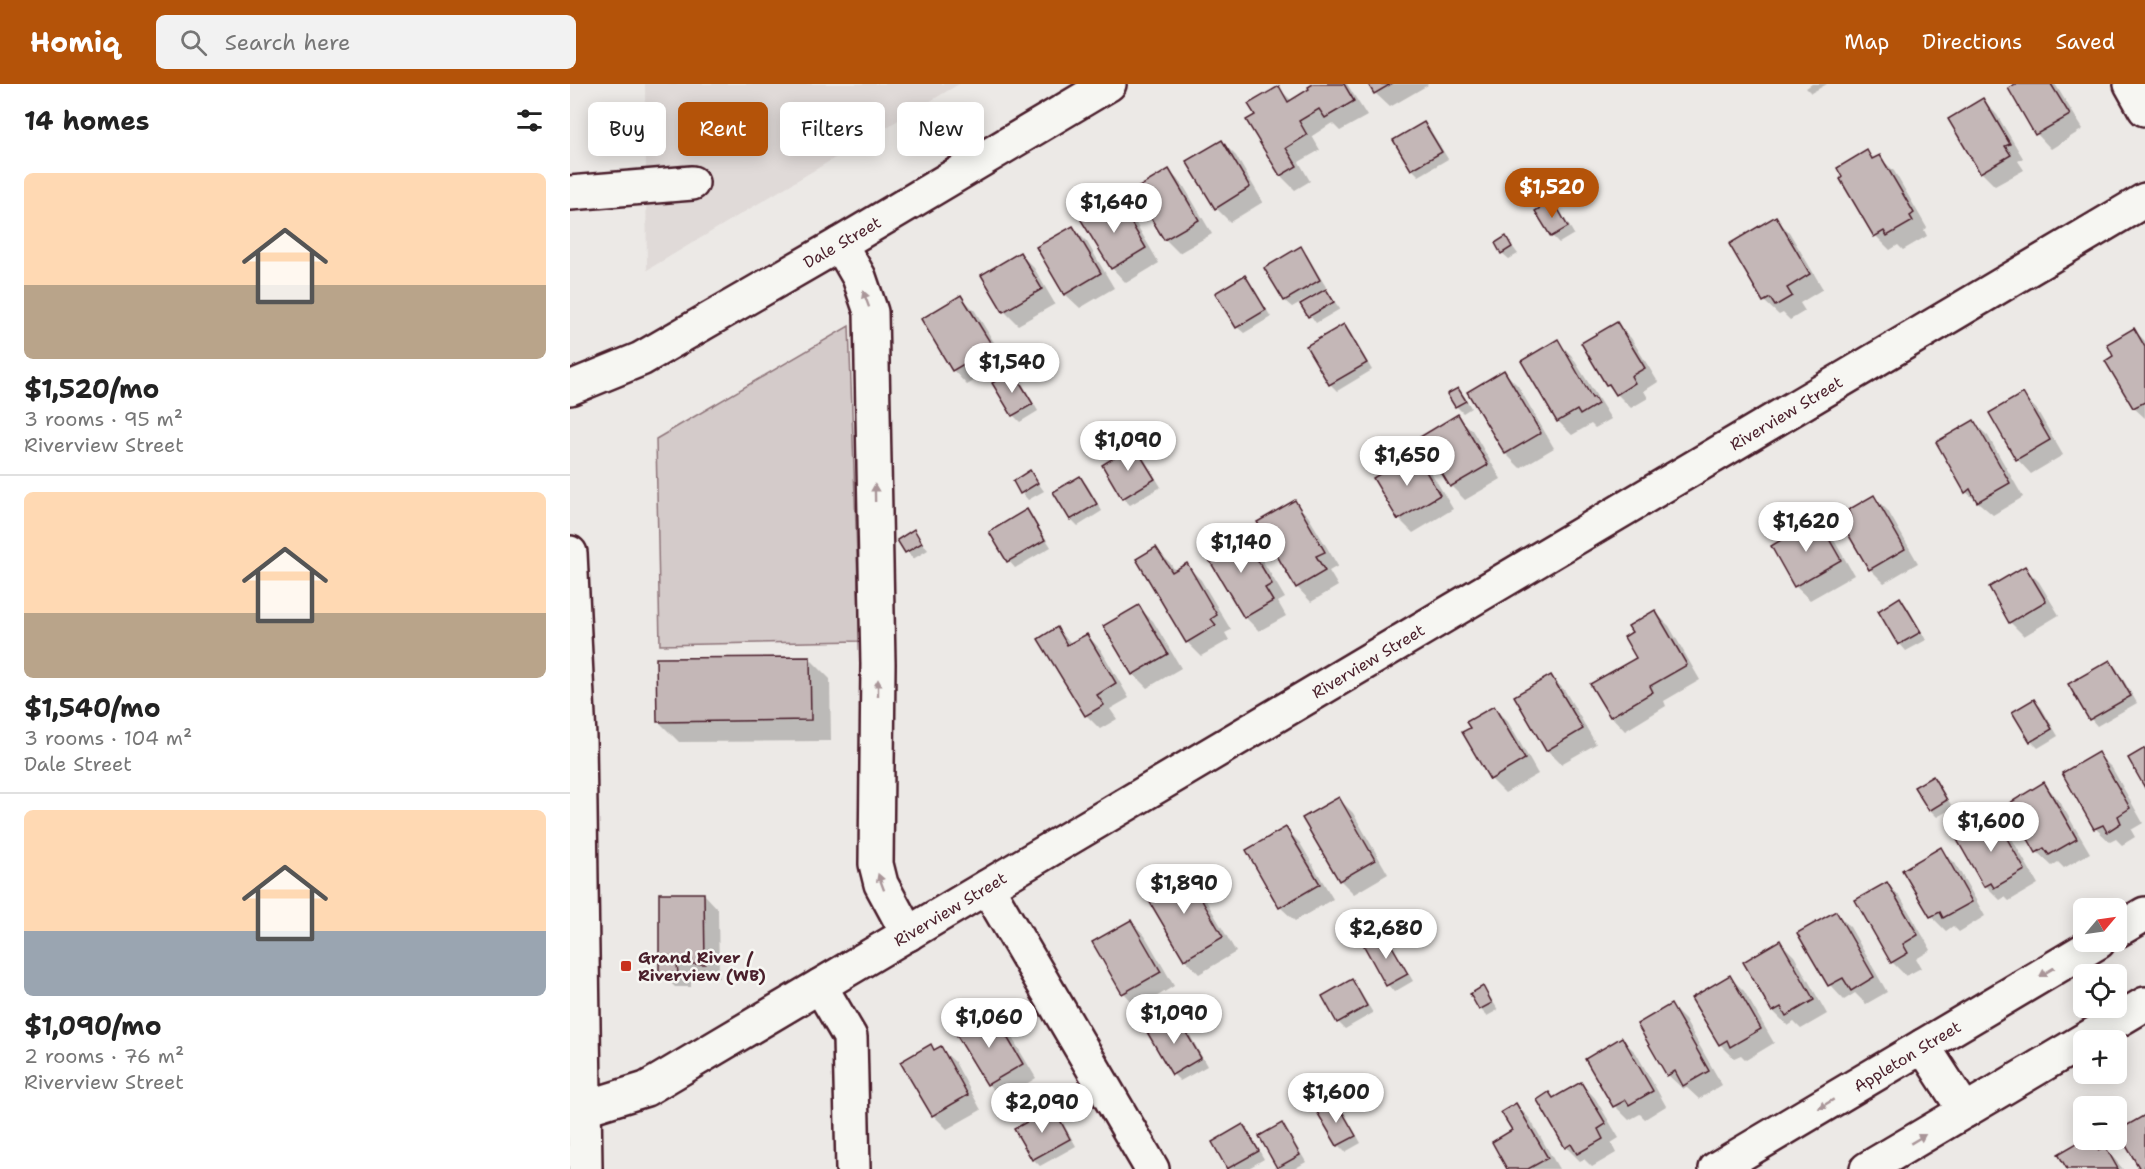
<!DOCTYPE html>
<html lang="en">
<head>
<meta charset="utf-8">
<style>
  body { margin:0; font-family:"Shantell Sans",sans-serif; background:#f2f2f2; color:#222; height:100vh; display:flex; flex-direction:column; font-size:22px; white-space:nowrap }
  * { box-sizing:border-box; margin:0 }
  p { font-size:20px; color:#767676 }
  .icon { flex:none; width:33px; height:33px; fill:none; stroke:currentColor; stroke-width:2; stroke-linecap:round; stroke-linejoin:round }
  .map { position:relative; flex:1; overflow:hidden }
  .details { display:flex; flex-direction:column; background:#fff; width:570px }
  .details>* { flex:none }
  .hud { position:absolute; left:18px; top:18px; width:570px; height:54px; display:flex; gap:12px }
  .needle { width:39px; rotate:61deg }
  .tools { position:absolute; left:1503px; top:814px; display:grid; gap:12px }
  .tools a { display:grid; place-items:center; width:54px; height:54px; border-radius:9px; background:#fff; box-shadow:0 3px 15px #0003; font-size:30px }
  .price { position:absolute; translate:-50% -51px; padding:0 14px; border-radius:21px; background:#fff; color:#222; font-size:20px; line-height:39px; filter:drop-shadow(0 2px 3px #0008) }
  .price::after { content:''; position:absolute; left:50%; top:36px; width:18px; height:14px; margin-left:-9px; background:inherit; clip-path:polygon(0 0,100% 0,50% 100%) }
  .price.active { background:#b45309; color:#fff }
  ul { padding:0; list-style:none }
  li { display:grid; align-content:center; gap:12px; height:318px; padding:0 24px }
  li+li { border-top:2px solid #e0e0e0 }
  li span { display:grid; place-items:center; height:186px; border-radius:9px; color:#555 }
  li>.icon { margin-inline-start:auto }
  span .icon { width:108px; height:108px; fill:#fffc; stroke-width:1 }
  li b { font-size:26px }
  h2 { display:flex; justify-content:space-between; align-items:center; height:72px; padding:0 24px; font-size:26px }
  .pill { padding:0 21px; border-radius:9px; background:#fff; box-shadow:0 3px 15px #0003; font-size:21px; line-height:54px }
  .pill.active { background:#b45309; color:#fff }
  header { display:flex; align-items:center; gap:36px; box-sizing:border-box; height:84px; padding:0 30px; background:#b45309; color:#fff }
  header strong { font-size:28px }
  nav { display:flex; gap:33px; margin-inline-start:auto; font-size:21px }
  .search { width:420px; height:54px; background:#f2f2f2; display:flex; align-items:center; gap:15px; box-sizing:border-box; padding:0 21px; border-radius:9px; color:#767676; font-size:22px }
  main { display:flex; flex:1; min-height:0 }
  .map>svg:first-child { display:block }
  .built { fill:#e0dad8 }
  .green { fill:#d4cbca; stroke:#8f757a; stroke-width:1.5 }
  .shadow { fill:#0003 }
  .building { fill:#c4b7b7; stroke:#4a1f2b; stroke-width:1.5 }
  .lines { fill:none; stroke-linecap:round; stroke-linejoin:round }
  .minor-casing { stroke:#4a1f2b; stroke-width:38 }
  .major-casing { stroke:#4a1f2b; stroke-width:38 }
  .minor { stroke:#f6f6f2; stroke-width:33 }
  .major { stroke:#f6f6f2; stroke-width:33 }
  .oneway { fill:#a99598 }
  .poi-dot { fill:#c8321e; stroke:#f6f6f2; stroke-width:2 }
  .labels { text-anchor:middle; stroke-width:5; stroke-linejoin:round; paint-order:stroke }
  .street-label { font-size:16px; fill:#4a1f2b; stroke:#f6f6f2 }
  .poi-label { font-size:16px; font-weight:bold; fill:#4a1f2b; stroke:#f6f6f2; text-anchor:start }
</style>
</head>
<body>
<header>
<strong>Homiq</strong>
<div class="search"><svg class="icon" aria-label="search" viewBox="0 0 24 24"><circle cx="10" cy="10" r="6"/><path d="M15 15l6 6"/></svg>Search here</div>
<nav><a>Map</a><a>Directions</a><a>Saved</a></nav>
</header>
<main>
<section class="details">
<h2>14 homes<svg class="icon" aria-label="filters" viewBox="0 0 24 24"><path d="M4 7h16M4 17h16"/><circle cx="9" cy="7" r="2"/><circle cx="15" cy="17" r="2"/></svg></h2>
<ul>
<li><span style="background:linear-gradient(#ffd9b3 60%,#b9a48a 0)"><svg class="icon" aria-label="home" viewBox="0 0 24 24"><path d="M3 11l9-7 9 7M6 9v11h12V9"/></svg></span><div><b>$1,520/mo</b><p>3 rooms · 95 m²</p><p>Riverview Street</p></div></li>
<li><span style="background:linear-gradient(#ffd9b3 65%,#b9a48a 0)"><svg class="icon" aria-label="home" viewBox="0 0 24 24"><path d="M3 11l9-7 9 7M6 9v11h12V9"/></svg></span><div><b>$1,540/mo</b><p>3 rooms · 104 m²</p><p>Dale Street</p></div></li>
<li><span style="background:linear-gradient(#ffd9b3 65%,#9aa5b1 0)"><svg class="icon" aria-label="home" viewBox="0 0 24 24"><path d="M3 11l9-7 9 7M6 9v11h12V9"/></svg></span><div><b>$1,090/mo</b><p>2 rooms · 76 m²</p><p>Riverview Street</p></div></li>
</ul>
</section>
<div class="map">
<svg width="1575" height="1085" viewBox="0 0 1575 1085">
  <rect width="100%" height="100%" fill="#ece9e6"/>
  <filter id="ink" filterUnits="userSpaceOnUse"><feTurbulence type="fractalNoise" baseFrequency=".0167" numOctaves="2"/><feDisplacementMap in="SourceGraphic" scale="12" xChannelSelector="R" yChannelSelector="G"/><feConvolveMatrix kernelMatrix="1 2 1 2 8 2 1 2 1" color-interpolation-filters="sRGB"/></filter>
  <g filter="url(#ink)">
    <polygon class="built" points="75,0 389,0 77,186"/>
    <polygon class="green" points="279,242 290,557 90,561 86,355"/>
    <g class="shadow">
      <polygon points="748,0 777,0 797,32 770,47 762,39 742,52 750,66 729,78 740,97 725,106 711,92 678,37 687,32 708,4 722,17"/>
      <polygon points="800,0 857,0 858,1 820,23 805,9"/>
      <polygon points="1242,0 1257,0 1241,9 1236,4"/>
      <polygon points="1448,0 1485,0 1513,45 1481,65 1467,50 1440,5"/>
      <polygon points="1413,16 1427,31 1453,74 1448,77 1454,86 1425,102 1411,88"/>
      <polygon points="854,40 861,47 878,75 849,92 842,85"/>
      <polygon points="652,58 666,72 693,118 660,138 646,124"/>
      <polygon points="1297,68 1305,75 1309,73 1324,87 1357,144 1354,146 1357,152 1333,166 1328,161 1320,166 1306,152"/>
      <polygon points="599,87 613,101 642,150 609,169 595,155"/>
      <polygon points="546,117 561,131 589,179 556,199 542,184 513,136"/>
      <polygon points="982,118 989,125 1004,150 989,159 982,152"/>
      <polygon points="1205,134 1219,148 1253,205 1230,219 1235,227 1220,236 1213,229 1209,231 1194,217"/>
      <polygon points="503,144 517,158 544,204 510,224 495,210"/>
      <polygon points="936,154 948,170 939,175 932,169"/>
      <polygon points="730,164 737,171 756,203 754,205 762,214 770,225 746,239 733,221 748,211 747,209 722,223 715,217 696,184"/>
      <polygon points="450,170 464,184 485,220 448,241 434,227"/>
      <polygon points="675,193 681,200 701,233 674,249 667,243"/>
      <polygon points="391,213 405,227 436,278 397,301 383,286"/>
      <polygon points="1047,240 1061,254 1088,298 1074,307 1078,314 1061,324 1037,300"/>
      <polygon points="773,242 780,248 802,286 767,307 760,300"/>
      <polygon points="1564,246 1575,257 1575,334 1564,324 1537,277 1545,273"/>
      <polygon points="987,257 1001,271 1041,335 1025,344 1021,340 1002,351 988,337"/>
      <polygon points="934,288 948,302 984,364 950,384 936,370 899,309"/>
      <polygon points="443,289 450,296 468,327 450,338 443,331"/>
      <polygon points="888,306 895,313 901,324 893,329 886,322"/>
      <polygon points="1453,311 1467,326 1493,371 1461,390 1447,375 1421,330"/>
      <polygon points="887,332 902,346 931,395 895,416 881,402"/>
      <polygon points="1403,338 1418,352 1453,413 1423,431 1396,408"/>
      <polygon points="564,363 571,370 591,403 560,421 553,414"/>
      <polygon points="845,371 859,385 883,425 843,449 829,435"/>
      <polygon points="460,388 474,407 458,416 452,409"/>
      <polygon points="510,394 517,401 532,427 508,442 501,435"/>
      <polygon points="1304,413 1318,427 1348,479 1314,499 1300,485"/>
      <polygon points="724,418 738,432 768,482 759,487 768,502 741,518 727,503"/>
      <polygon points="456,427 463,434 481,463 445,484 439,477"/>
      <polygon points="1247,436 1261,451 1284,491 1240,516 1225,502 1203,462"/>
      <polygon points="344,447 358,466 343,475 329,456"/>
      <polygon points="671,450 685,464 715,514 708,518 716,532 689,547 675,533"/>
      <polygon points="586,465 600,479 606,488 616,481 631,496 661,546 655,549 659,556 631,572 617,558 568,476"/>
      <polygon points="1455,484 1469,498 1489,531 1454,552 1440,538"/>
      <polygon points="1330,515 1337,522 1356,556 1336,567 1330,560 1310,527"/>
      <polygon points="568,523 583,537 611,584 577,604 563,590"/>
      <polygon points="1085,528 1099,542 1130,596 1094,617 1096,622 1055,647 1041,632 1068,574 1064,548"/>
      <polygon points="487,545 502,560 517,551 531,566 559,614 540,625 547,635 530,645 516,631"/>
      <polygon points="239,574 260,595 261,657 109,658 88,637"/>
      <polygon points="1540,578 1547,585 1567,619 1527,642 1521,635"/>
      <polygon points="981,592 995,607 1026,660 991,680 977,666"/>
      <polygon points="1464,617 1471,623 1488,652 1468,664 1461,657"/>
      <polygon points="924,624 938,638 968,690 935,709 921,695 902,644"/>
      <polygon points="1528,670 1542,684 1573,739 1561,746 1565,753 1552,761 1546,755 1540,758 1525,744"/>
      <polygon points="1363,694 1369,701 1383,724 1367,733 1360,726"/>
      <polygon points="1474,700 1488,715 1520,769 1494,784 1488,778 1482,782 1467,768 1440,720"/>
      <polygon points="769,715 783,729 818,790 784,810 770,796"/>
      <polygon points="1423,734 1438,748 1468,800 1439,817 1435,813 1430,816 1416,802"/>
      <polygon points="716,745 730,759 763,815 725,837 710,823"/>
      <polygon points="1370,765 1385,779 1415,832 1389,848 1383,842 1376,847 1361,832 1334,786"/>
      <polygon points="614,789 628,803 666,868 629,890 615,875"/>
      <polygon points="1317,799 1331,814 1361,866 1346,875 1351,884 1336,892 1322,878"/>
      <polygon points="134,810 148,825 149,894 121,894 121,903 105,903 91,889"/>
      <polygon points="1266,829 1280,843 1317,908 1296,920 1285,909 1274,916 1260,901 1230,850"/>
      <polygon points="561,837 575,852 604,902 568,924 554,909 524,859"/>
      <polygon points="815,852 821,859 843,897 824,908 818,901 796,863"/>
      <polygon points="1210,858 1224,872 1257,930 1231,945 1224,938 1218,942 1204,928 1175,878"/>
      <polygon points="1160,893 1174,907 1204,959 1176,976 1171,971 1164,974 1150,960"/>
      <polygon points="782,897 788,904 803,929 775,945 768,938 754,913"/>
      <polygon points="913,904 919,911 928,926 917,932 910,925 902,911"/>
      <polygon points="1101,922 1115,936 1152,1001 1129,1015 1116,1003 1113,1005 1098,991"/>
      <polygon points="606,932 613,939 637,982 610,997 603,990"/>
      <polygon points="424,933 438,947 466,994 432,1015 418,1000 401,938 406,943"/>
      <polygon points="1052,955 1066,969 1096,1022 1075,1035 1070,1030 1059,1036 1045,1022 1017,975"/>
      <polygon points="360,962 365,967 370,964 385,978 411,1026 377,1045 363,1031"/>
      <polygon points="1011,999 1025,1014 1049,1054 1041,1059 1046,1069 1022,1083 1014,1075 1010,1077 996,1063 979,1010 984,1015"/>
      <polygon points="765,1019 772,1025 791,1059 775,1068 769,1062 749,1028"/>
      <polygon points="946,1021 960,1035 989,1085 939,1085"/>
      <polygon points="483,1025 489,1032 506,1062 470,1082 463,1075"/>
      <polygon points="712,1041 718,1048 736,1078 724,1085 711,1085 709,1083"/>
      <polygon points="672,1042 679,1049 694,1075 677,1085 659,1085 644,1058"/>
      <polygon points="1521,1056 1531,1066 1535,1064 1553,1085 1499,1085"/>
    </g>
    <g class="building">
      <polygon points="743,0 774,0 784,17 755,34 749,25 729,37 737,51 716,64 727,82 710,92 676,36 685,31 678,20 709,2 718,18 739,5 738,3"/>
      <polygon points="798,0 821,0 804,10"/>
      <polygon points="1445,0 1481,0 1500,31 1465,51 1438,4"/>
      <polygon points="1413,14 1440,60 1435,62 1441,71 1410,89 1378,35"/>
      <polygon points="854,38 872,68 841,86 823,56"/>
      <polygon points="652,56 680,103 645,125 616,77"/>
      <polygon points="1297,66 1302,75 1310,71 1344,129 1340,132 1343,137 1317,152 1314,147 1304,153 1270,95 1272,93 1267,84"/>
      <polygon points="599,85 629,136 594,156 564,106"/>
      <polygon points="547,115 576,164 541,185 511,136"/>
      <polygon points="983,116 998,143 981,153 965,127"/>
      <polygon points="1206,132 1240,190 1217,204 1222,212 1205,222 1200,214 1193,218 1159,160"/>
      <polygon points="503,142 531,189 494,211 466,163"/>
      <polygon points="936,152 942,163 931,170 925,159"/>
      <polygon points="731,162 750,196 714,217 694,184"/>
      <polygon points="450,168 472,205 433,228 411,191"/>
      <polygon points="675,191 696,226 666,244 645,209"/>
      <polygon points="756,205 764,218 738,233 730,220"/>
      <polygon points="391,211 423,263 382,287 351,235"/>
      <polygon points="1047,238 1075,284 1061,292 1065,299 1046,311 1039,300 1036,301 1011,259"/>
      <polygon points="774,240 797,279 759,301 736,262"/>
      <polygon points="1564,244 1575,263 1575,318 1563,324 1535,277 1543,272 1537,260"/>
      <polygon points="988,255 1022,314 1024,313 1028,320 1010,331 1007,326 987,338 951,277"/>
      <polygon points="934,286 971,349 935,370 897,308"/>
      <polygon points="443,287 463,320 442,332 422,299"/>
      <polygon points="888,304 896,317 885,323 877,310"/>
      <polygon points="1453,309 1480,356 1446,376 1419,329"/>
      <polygon points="888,330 918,381 880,403 850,353"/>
      <polygon points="1404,336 1440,399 1407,418 1400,405 1395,409 1366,358"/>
      <polygon points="564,361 585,395 552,415 532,381"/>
      <polygon points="845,369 870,411 828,436 803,394"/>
      <polygon points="460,386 468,399 450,410 443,397"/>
      <polygon points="510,392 527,420 500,436 483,408"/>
      <polygon points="1304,411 1335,465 1299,486 1271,438 1281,432 1278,426"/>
      <polygon points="725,416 755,468 746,472 755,487 726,504 687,438"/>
      <polygon points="457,425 475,456 437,478 419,448"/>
      <polygon points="1247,434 1271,476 1224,503 1201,462"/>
      <polygon points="344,445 352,459 335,469 327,456"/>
      <polygon points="671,448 702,500 695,504 703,517 674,534 635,469"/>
      <polygon points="586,463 602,488 617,479 647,531 641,535 646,541 616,559 566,475"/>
      <polygon points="1455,482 1476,517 1439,539 1419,503"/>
      <polygon points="1330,513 1351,548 1328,561 1308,527"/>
      <polygon points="569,521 598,570 562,591 533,542"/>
      <polygon points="1085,526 1117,581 1080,602 1083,608 1040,633 1020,600 1066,574 1054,553 1062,548 1058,542"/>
      <polygon points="487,543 497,561 517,550 546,599 527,611 534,621 515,632 468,555"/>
      <polygon points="240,573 241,636 87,638 86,574"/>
      <polygon points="1540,576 1561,612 1519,636 1498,600"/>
      <polygon points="981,591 1013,645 976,667 944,612"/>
      <polygon points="1464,615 1482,645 1460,658 1442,628"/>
      <polygon points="924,622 955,675 920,696 892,648 900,644 896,638"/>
      <polygon points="1575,664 1575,704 1558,674"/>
      <polygon points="1528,668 1560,724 1548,732 1551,739 1537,748 1533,741 1524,745 1492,689"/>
      <polygon points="1363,692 1377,716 1359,727 1344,703"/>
      <polygon points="1474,698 1507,755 1479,771 1474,764 1466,769 1438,720"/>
      <polygon points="769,713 805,776 769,797 732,734"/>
      <polygon points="1424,732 1455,786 1424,804 1421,799 1414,803 1386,754"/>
      <polygon points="716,743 750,800 709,824 676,766"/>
      <polygon points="1371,763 1402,818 1373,834 1370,828 1360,833 1332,786"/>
      <polygon points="615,787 653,853 614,876 575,810"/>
      <polygon points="1317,798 1348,851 1333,860 1338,869 1321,879 1285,816"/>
      <polygon points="89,809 134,809 135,880 107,880 108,889 89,889"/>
      <polygon points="1266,827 1304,893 1281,907 1273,894 1258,902 1227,849"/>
      <polygon points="561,836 591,888 552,910 522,858"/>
      <polygon points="815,850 838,890 816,902 794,862"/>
      <polygon points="1210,856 1244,916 1216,932 1211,923 1202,928 1173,878"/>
      <polygon points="1160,891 1191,945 1160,963 1157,956 1149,961 1121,914"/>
      <polygon points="782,895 797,922 767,939 752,912"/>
      <polygon points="913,902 922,919 909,926 900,910"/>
      <polygon points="1101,920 1139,987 1113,1002 1105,987 1097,992 1067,940"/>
      <polygon points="424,931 453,980 417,1001 384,947 401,937 404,942"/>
      <polygon points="606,931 631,974 602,991 577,948"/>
      <polygon points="1052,953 1083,1007 1059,1021 1056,1016 1043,1023 1015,975"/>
      <polygon points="361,960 364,966 371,962 398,1011 362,1032 330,978"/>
      <polygon points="1011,998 1036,1040 1028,1045 1033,1055 1007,1070 1001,1060 995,1064 967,1016 979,1008 983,1014"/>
      <polygon points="766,1017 786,1052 767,1062 747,1028"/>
      <polygon points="946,1019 978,1074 958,1085 937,1085 922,1058 942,1046 931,1028"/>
      <polygon points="483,1023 500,1055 462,1076 444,1045"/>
      <polygon points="1575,1031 1575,1085 1570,1085 1547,1047"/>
      <polygon points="712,1039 730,1071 707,1084 689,1052"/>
      <polygon points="673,1040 689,1067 657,1085 642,1058"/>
      <polygon points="1514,1055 1521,1056 1528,1066 1535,1062 1548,1085 1497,1085 1488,1070"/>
    </g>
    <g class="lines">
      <defs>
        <g id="minor">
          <polyline points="1561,0 1575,25"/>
          <polyline points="0,109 122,99"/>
          <polyline points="270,160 289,193 301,228 308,580 306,780 311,800 338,850"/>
          <polyline points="0,304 71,275 270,160 539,0"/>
          <polyline points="417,803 582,1085"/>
          <polyline points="1546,847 1575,830"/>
          <polyline points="250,902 280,953 283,1085"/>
          <polyline points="1353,962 1395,1027"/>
          <polyline points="15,1024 76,1005 1575,116"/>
          <polyline points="1146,1085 1528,858"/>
          <polyline points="1297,1085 1575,920"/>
        </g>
        <polyline id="major" points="0,469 9,654 15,1085"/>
      </defs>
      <use href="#minor" class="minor-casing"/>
      <use href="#major" class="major-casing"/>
      <use href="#minor" class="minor"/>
      <use href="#major" class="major"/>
    </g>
    <defs><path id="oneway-solid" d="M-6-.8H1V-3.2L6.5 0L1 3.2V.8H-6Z" transform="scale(1.5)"/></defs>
    <g class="oneway">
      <use href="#oneway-solid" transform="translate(296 215) rotate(-110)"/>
      <use href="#oneway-solid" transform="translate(305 409) rotate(-91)"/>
      <use href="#oneway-solid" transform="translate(308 604) rotate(-90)"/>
      <use href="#oneway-solid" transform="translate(311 798) rotate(-110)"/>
      <use href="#oneway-solid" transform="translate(1477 888) rotate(149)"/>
      <use href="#oneway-solid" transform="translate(1256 1020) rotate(149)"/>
      <use href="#oneway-solid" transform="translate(1348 1055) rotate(-31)"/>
    </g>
  </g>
  <rect class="poi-dot" x="50" y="876" width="12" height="12" rx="3"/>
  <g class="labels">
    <g class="street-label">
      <text transform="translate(272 158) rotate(-30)" y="6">Dale Street</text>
      <text transform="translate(1216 329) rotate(-31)" y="6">Riverview Street</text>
      <text transform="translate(798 577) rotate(-31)" y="6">Riverview Street</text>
      <text transform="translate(380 825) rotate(-31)" y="6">Riverview Street</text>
      <text transform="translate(1337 972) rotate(-31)" y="6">Appleton Street</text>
    </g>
    <g class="poi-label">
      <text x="68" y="879">Grand River /<tspan x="68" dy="18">Riverview (WB)</tspan></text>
    </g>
  </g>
</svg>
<div class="tools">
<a><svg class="needle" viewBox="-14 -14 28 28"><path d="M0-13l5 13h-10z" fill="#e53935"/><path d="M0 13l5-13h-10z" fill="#767676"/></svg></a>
<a><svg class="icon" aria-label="locate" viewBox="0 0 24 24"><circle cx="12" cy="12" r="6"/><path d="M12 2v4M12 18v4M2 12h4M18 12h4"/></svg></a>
<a>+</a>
<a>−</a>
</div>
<b class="price active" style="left:982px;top:135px">$1,520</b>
<b class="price" style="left:544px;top:150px">$1,640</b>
<b class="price" style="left:442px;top:310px">$1,540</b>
<b class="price" style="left:558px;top:388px">$1,090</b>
<b class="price" style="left:837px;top:403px">$1,650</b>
<b class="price" style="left:1236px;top:469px">$1,620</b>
<b class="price" style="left:671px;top:490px">$1,140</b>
<b class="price" style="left:1421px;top:769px">$1,600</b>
<b class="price" style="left:614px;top:831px">$1,890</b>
<b class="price" style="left:816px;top:876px">$2,680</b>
<b class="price" style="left:604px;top:961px">$1,090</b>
<b class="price" style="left:419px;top:965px">$1,060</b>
<b class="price" style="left:766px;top:1040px">$1,600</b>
<b class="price" style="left:472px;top:1050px">$2,090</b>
<div class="hud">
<a class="pill">Buy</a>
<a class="pill active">Rent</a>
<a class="pill">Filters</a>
<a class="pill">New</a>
</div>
</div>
</main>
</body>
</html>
